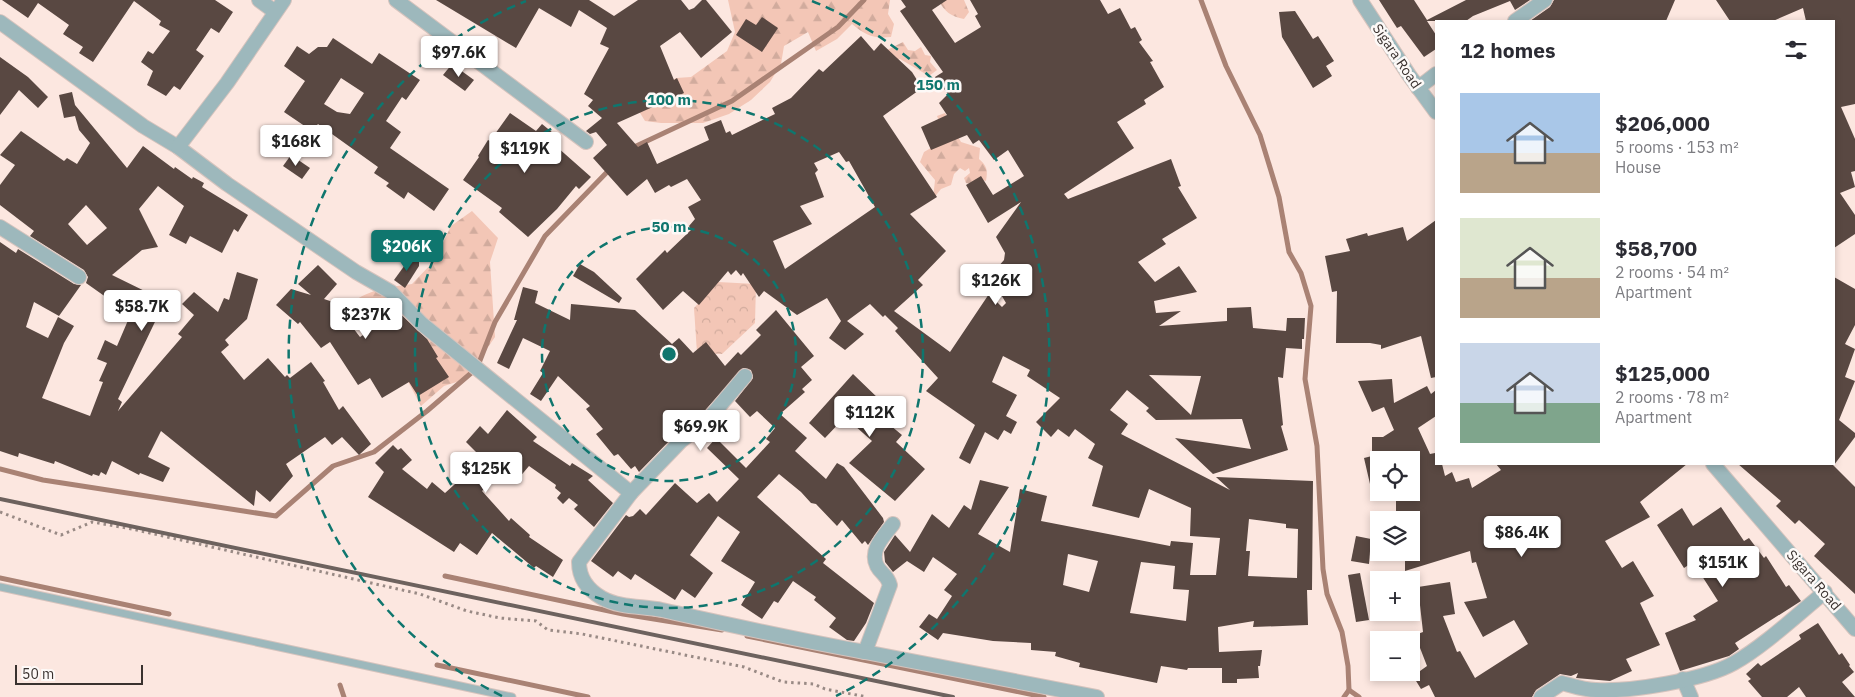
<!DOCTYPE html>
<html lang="en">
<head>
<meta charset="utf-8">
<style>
  body { margin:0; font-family:"IBM Plex Sans",sans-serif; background:#f2f2f3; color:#2b2b33; height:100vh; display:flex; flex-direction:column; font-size:19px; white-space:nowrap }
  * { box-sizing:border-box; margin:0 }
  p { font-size:16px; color:#7c7c81 }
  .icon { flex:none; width:28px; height:28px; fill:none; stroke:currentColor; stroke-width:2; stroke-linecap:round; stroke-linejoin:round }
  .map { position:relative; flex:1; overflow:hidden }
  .sheet { position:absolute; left:1435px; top:20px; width:400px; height:445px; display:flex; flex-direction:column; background:#fff; border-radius:0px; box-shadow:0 2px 8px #0003 }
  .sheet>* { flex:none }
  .fabs { position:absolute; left:1370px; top:451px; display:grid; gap:10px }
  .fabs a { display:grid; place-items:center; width:50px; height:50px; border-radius:0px; background:#fff; box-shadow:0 2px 8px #0003; font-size:25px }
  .scale { position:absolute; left:15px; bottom:12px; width:128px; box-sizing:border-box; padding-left:5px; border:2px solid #3a322f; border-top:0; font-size:14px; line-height:18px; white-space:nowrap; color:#3a322f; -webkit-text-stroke:4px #fdf9f7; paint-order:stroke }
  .price { position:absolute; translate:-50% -42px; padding:0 11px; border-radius:5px; background:#fff; color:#222; font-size:16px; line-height:32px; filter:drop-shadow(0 1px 2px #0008) }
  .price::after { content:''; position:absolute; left:50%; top:30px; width:15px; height:11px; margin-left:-8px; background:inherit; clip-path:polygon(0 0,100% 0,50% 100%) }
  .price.current { background:#0f766e; color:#fff }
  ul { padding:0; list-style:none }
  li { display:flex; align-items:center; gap:15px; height:125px; padding:0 25px }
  li span { display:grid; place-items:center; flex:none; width:140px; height:100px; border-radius:0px; color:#555 }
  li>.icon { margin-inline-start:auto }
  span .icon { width:60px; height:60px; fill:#fffc; stroke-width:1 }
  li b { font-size:21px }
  h2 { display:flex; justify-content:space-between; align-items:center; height:60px; padding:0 25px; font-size:21px }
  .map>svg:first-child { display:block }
  .forest { fill:url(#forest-firs) }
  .park { fill:url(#park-crowns) }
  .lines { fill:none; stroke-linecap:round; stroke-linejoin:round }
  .stream { stroke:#a98274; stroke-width:5 }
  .building { fill:#594842; fill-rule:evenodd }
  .lane-casing { stroke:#d5c3bd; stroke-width:9 }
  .street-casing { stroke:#d5c3bd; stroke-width:16 }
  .path { stroke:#998a85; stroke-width:3; stroke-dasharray:2.5 4; stroke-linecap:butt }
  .lane { stroke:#9db8bc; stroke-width:7 }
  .street { stroke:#9db8bc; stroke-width:14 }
  .rail { stroke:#6d625e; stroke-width:4 }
  .ring { fill:none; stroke:#0f766e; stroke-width:2.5; stroke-dasharray:9 6 }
  .labels { text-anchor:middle; stroke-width:5; stroke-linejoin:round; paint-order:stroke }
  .street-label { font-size:14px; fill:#3a322f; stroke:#fdf9f7 }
  .centre { fill:#0f766e; stroke:#fdf9f7; stroke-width:2.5 }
  .ring-label { font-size:15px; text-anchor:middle; font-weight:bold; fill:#0f766e; stroke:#fdf9f7; stroke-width:5; stroke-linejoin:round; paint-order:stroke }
</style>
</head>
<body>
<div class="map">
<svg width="1855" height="697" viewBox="0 0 1855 697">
  <defs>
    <pattern id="forest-firs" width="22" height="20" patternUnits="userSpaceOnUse" patternTransform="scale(1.25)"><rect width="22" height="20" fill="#f3c6b6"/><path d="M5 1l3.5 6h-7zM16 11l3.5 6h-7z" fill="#d1ab9d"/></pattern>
    <pattern id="park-crowns" width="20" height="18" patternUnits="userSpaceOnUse" patternTransform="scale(1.25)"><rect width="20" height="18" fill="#f3c6b6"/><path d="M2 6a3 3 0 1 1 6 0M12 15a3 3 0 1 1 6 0" fill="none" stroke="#d1ab9d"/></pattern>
  </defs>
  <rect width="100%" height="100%" fill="#fce7e0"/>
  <g class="forest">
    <path d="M728,0H890L888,14L894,24L891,37C874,39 865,35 852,24L837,39L816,51L808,32L784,46L781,64L770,82L751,100L729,114L703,123H661L645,121L637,108L676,78L691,77L727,51L735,32Z"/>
    <path d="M939,0H964L969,12L964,19C952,17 943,11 939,0Z"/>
    <polygon points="903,42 908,50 915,51 921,47 925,55 931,56 930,62 937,70 929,76 900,59 889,63 883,52"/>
    <path d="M945,113L961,142L980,148L979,159C987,166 988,170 986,181L977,179L970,184L966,183L964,178L970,173L969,168L965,171L960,168L954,174L951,185L941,189L933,199L935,180L920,162L924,152L936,145L942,129L937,116Z"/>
    <path d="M472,211L498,238L490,262L495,337L466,379L444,386L421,406L404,374L401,355L429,337L402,309L363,331L347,317C349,313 351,305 354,302C366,290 395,286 412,284L434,261L451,226Z"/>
  </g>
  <polygon class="park" points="718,282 756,284 755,323 722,354 697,353 694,308"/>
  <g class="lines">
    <g class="stream">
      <polyline points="1201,0 1226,66 1260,135 1279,197 1289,252 1301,273 1311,306 1305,379 1317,446 1323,569 1327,594 1342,632 1348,666 1349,690 1344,697"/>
      <polyline points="632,148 732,101 838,27 864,0"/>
      <polyline points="0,469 43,480 276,516 333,466 374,452 427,411 477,368 495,322 545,236 610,169"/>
      <polyline points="445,576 623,614 722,630"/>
      <polyline points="0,578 169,614"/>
      <polyline points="747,636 1044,697"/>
      <polyline points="437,665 588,697"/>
      <polyline points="340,685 344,697"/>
      <polyline points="1349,690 1359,697"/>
    </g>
  </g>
  <g class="building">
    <polygon points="2,0 215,0 233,12 219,33 211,28 196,50 204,56 180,90 174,86 166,96 147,85 153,71 141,62 148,51 153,54 170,31 159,25 161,21 134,1 93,62 79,53 83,47 63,34 69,25 38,3 28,18"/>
    <path d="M436,0H589L614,16L638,0H681L689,10L694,8L702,0H706L732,32L701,58L680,32L660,46L674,80L677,78L684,93L617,123L638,147L647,142L657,164L709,140L704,127L721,120L726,133L730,131L732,135L775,114L772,108L791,98L819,69L823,72L861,36L874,51L881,43L912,72L922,88L883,116L937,197L910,214L946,251L918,280L923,285L894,311L950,352L989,294L1002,307L1006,303L990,276L1004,260L1005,253L996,237L1021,202L988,223L966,185L981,176L993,195L1024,176L1008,150L994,160L979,140L973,144L967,135L931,150L921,127L947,115L939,103L948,94L935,77L943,72L900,11L906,7L901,0H947L932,10L955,43L981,27L975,16L978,14L970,0H1100L1108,14L1120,8L1131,29L1135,27L1142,40L1139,42L1153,61L1150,62L1164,87L1144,100L1146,104L1117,122L1134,148L1064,194L1068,199L1171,159L1181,186L1178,187L1197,218L1162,239L1166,244L1138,262L1155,282L1179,266L1197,292L1154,301L1156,313L1181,311L1159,326L1227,321V308L1251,307L1253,328L1286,331L1287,318H1305L1304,339H1302V349L1286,348L1283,378L1278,377L1283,425L1281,426L1288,450L1213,474L1175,438L1251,449L1242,419L1156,420L1146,411L1149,408L1127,390L1110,410L1128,424L1121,434L1230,490L1216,477L1313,481L1312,590H1307L1308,625L1253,627L1254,621L1218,627L1219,652L1262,650L1260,666H1258L1259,678L1237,679V683H1222V668H1188L1187,670L1161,666L1157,683L1079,667L1080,663L1055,656L1056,652L1031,650V643L993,641L943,633L938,640L919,627L929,614L937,619L952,596L944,590L957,574L933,557L924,572L907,561L893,572L885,562L884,552L895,535L910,552L932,514L949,528L964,505L971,510L980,480L1009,487L978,534L1010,552L1020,489L1047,496L1041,521L1170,546L1171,541L1193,543L1190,575H1216L1220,538L1190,536L1191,508L1149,489L1139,518L1092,506L1103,466L1088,458L1095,444L1075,429L1069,437L1058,429L1051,437L1036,422L1060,398L1027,376L1030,370L1003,356L992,382L1017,395L1006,416L1017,422L1011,434L1004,430L998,440L985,432L970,464L959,458L975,425L926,391L938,378L895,331L898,328L885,315L883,317L870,304L847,321L864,334L845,350L829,338L841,321L827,298L797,315L764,291L759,297L743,273L741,276L736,270L731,275L728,271L699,305L683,291L663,310L636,279L665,250L667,253L691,230L689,226L695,219L688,207L701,200L687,179L671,187L669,185L655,193L647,179L627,196L593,158L607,145L596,132L590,134L586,131L602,118L588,106L593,100L584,94L609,48L600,44L607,28L579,10L571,27L539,8L516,48ZM839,152L846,162L849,161L875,207L785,269L773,241L812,224L800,206L824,197L815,173L818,170L814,163ZM1149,375L1201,376L1191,415ZM1249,519L1286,524V528L1298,529L1297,578L1248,576L1250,551H1246ZM1068,554L1098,561L1089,592L1063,585ZM1141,562L1175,566L1173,589L1189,590L1186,621L1130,613Z"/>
    <polygon points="1379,0 1414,0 1427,20 1466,0 1530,0 1515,10 1510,1 1473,16 1466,21 1427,21 1436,35 1436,49 1424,57 1401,26 1397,28"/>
    <polygon points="1554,0 1675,0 1666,21 1530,21 1550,7"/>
    <polygon points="1716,0 1855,0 1855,104 1841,107 1855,139 1855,171 1851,172 1855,187 1840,193 1855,215 1855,234 1834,248 1834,21 1806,21 1803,8 1773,21 1730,21"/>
    <polygon points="1295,11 1313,39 1318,36 1334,61 1326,66 1332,76 1313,88 1282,37 1279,12"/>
    <polygon points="762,17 778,28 762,52 736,35 746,19 756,25"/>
    <path d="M333,38L372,64L379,53L420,80L406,100L402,97L386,121L401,132L390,148L449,189L434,211L408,192L404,199L386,186L389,183L374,173L378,167L318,124L312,131L284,112L305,81L284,66L297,46L309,54L318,47H327ZM341,78L364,93L350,114L337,112L324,104Z"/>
    <polygon points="0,57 28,77 48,97 38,108 19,90 0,115"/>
    <polygon points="452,64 474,80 465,91 443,75"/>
    <path d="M72,92L75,105L127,168L143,146L174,169L175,167L192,179L193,177L204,183L202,187L248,215L238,232L234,229L222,253L190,236L186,244L169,235L184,206L158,186L139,209L158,247L142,250L112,275L165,301L118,399L122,402L118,411L182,337L178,334L194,315L182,304L194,292L218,312L224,298L229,300L237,272L258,279L247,319L225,340L229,345L221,352L244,380L268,358L285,377L287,375L290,378L311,362L325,381L323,382L339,410L343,406L371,444L359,455L342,437L332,445L325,437L286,464L293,476L270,502L256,490L254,506L161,431L148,457L170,468L163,482L140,473L139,475L112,461L106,475L101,472L99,476L93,474L92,476L55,461L54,464L19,453L18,457L0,451V242L16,253L18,249L74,284L81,285L59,316L34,302L26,327L48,338L58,317L74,326L64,343L42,398L90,416L103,382L99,381L107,363L97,359L105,340L117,346L132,311L109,302L110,300L86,283L88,277L84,270L30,236L34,231L0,205V185L15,165L0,155L21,131L64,161L67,158L77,164L90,143L79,130L75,116L64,118L59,95ZM86,205L107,228L87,245L68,224Z"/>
    <polygon points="510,113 536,131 542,124 553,133 548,139 591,177 579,189 576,186 557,209 528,237 499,212 502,208 463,180 479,157 478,156 488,140 490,141"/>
    <polygon points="291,155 310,168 302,179 283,166"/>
    <polygon points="1436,220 1436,377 1431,378 1421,336 1381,349 1381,345 1370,343 1336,343 1337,291 1332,292 1325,256 1350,251 1346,239 1367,233 1368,236 1403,227 1407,241"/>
    <polygon points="410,258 419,261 419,266 405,288 394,280"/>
    <polygon points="580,264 594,272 622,298 619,303 573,276"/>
    <polygon points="318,265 337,284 324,299 333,302 360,337 392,316 388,308 392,306 427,339 438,357 436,358 449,377 418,396 409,382 382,398 370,378 358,385 330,342 321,348 300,322 298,324 276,305 291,289 311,295 298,284"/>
    <polygon points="1834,277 1855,289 1855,325 1845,344 1855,349 1845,377 1855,381 1839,420 1855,433 1855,437 1834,465"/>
    <polygon points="523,287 538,291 535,303 570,320 571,304 635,310 672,344 679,338 693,353 706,342 725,366 738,352 741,355 761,335 756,330 776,310 814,356 801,367 812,380 802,389 805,392 780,414 807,438 795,451 826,479 837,463 844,467 883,518 884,522 868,545 865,541 862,544 842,520 837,526 816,504 811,503 801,492 779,474 757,497 826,559 823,563 874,603 866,623 854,641 847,640 829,627 836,618 814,600 816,597 793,581 778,603 774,601 762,619 741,605 755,582 721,561 740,532 718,516 690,555 713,573 695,598 682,589 675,600 635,574 631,580 618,571 613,577 591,561 626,515 629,517 633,516 640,509 646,515 675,483 697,503 709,493 717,502 739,479 707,448 716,438 746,468 770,442 766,439 775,428 757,411 750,417 735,401 753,378 751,370 743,368 700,416 675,435 639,472 635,466 631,469 618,454 614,456 596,434 603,429 586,409 590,406 558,376 541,401 530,394 543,373 540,371 550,351 523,338 509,369 497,363 517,320 514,320"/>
    <polygon points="853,374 881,401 873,411 902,435 896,442 925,469 895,501 849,463 872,441 845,417 825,438 809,423"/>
    <polygon points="1392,379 1394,403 1427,386 1431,394 1436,390 1436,416 1418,428 1430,454 1435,453 1436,464 1442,464 1445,476 1452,472 1456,482 1469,478 1472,488 1501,470 1496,464 1687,464 1640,502 1650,517 1605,541 1622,568 1633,561 1654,596 1640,603 1660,645 1626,659 1632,671 1610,681 1576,678 1578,673 1571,676 1560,674 1536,690 1532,697 1435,697 1429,685 1421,689 1413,676 1427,666 1415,635 1423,632 1418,587 1450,582 1455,614 1443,616 1457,652 1460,651 1475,678 1528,644 1514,620 1483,637 1464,602 1487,598 1476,562 1472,563 1470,551 1405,571 1405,552 1411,552 1411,520 1396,520 1396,492 1411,492 1411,460 1379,460 1379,496 1373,497 1364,458 1372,456 1372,437 1383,437 1394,430 1384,407 1372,412 1358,381"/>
    <polygon points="507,410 537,437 533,441 570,466 572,463 593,476 588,480 613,503 594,527 574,509 578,505 569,498 563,504 557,498 561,493 555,488 556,485 529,466 518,479 504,468 482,491 509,521 511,518 530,535 529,537 563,560 553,577 536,566 534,568 492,533 477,555 460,543 454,552 368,497 384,472 375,463 393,445 398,450 401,448 412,460 402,469 427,489 432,482 445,493 483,459 466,442 480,426 488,434"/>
    <polygon points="1738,464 1832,464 1855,487 1855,594 1814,556 1825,544 1799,520 1795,524 1776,506 1781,501"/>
    <polygon points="1721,507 1744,541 1749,538 1764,558 1766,556 1786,587 1789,585 1801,601 1735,643 1739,649 1729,656 1680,671 1665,633 1696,620 1693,616 1718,601 1693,562 1684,568 1657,525 1682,508 1693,526"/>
    <polygon points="1356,536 1371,539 1369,564 1351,561"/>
    <polygon points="1360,573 1369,620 1356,622 1348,575"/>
    <polygon points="1818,623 1839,655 1842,653 1850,665 1849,666 1854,672 1842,682 1855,697 1806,697 1799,687 1787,697 1762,697 1748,681 1751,679 1746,674 1758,663 1761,666 1801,639 1799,635"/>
  </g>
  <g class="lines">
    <defs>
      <polyline id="lane" points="0,587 512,697"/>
      <g id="street">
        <polyline points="259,0 274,11"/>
        <polyline points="396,0 586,142"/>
        <polyline points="1360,0 1409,75 1436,112"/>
        <polyline points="1515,21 1545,0"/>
        <polyline points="0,22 143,126 178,147 227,184 356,272 391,292 422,324 631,493"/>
        <polyline points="1418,88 1436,74"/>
        <polyline points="178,147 227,83 284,0"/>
        <polyline points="0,227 79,277"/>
        <path d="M745,376L706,422L681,441L631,493L579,562C579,578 588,590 602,598C620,608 643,606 662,610C730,625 797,640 865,652L890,585C887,574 881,574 877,566C869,550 884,536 893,524"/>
        <polyline points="1713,464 1855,629"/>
        <polyline points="865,652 1097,697"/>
        <polyline points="1683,679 1691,697"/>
        <path d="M1541,697L1562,683C1573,686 1585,690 1596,690C1630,692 1704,680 1734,663C1764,646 1798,614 1825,592"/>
      </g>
    </defs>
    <use href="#lane" class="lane-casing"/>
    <use href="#street" class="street-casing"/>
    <polyline class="path" points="0,512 61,535 92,522 132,529 420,594 467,611 500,618 536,621 548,630 582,634 744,667 783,682 814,684 825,689 867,697"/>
    <use href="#lane" class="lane"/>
    <use href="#street" class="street"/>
    <polyline class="rail" points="0,499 953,697"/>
  </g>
  <g class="ring">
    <circle cx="669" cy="354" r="127"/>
    <circle cx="669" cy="354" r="254"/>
    <path d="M502 696A381 381 0 0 1 526 1M812 1A381 381 0 0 1 836 696"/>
  </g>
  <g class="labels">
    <g class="street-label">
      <text transform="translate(1397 56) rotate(56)" y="5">Sigara Road</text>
      <text transform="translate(1814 580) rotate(49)" y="5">Sigara Road</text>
    </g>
  </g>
  <circle cx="669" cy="354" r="8" class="centre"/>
  <g class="ring-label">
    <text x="938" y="90">150 m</text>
    <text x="669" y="105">100 m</text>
    <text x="669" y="232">50 m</text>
  </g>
</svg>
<div class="fabs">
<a><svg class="icon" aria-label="locate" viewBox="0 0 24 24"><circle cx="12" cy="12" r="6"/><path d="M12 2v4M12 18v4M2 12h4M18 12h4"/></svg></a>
<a><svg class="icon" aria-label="layers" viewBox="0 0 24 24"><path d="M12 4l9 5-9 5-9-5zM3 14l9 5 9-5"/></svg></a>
<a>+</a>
<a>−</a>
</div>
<div class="scale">50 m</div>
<b class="price" style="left:459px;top:78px">$97.6K</b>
<b class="price" style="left:296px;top:167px">$168K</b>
<b class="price" style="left:525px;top:174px">$119K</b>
<b class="price current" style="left:407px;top:272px">$206K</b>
<b class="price" style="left:996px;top:306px">$126K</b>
<b class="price" style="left:142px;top:332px">$58.7K</b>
<b class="price" style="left:366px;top:340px">$237K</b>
<b class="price" style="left:870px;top:438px">$112K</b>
<b class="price" style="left:701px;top:452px">$69.9K</b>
<b class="price" style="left:486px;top:494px">$125K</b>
<b class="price" style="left:1522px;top:558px">$86.4K</b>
<b class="price" style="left:1723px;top:588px">$151K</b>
<section class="sheet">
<h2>12 homes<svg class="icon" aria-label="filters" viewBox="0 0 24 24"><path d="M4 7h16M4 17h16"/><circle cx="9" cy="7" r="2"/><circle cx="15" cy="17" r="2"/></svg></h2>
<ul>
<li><span style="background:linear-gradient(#a9c7e8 60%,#b9a48a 0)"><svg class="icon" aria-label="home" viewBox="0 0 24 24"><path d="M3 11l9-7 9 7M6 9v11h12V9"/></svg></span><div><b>$206,000</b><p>5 rooms · 153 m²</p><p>House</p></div></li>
<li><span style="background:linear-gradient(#dfe7d0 60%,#b9a48a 0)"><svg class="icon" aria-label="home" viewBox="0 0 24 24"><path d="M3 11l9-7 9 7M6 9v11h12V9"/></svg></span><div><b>$58,700</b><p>2 rooms · 54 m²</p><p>Apartment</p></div></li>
<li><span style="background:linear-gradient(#c9d6e8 60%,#7fa58c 0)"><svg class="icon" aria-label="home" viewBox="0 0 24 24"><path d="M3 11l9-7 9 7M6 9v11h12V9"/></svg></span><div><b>$125,000</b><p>2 rooms · 78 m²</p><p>Apartment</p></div></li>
</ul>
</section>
</div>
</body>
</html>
